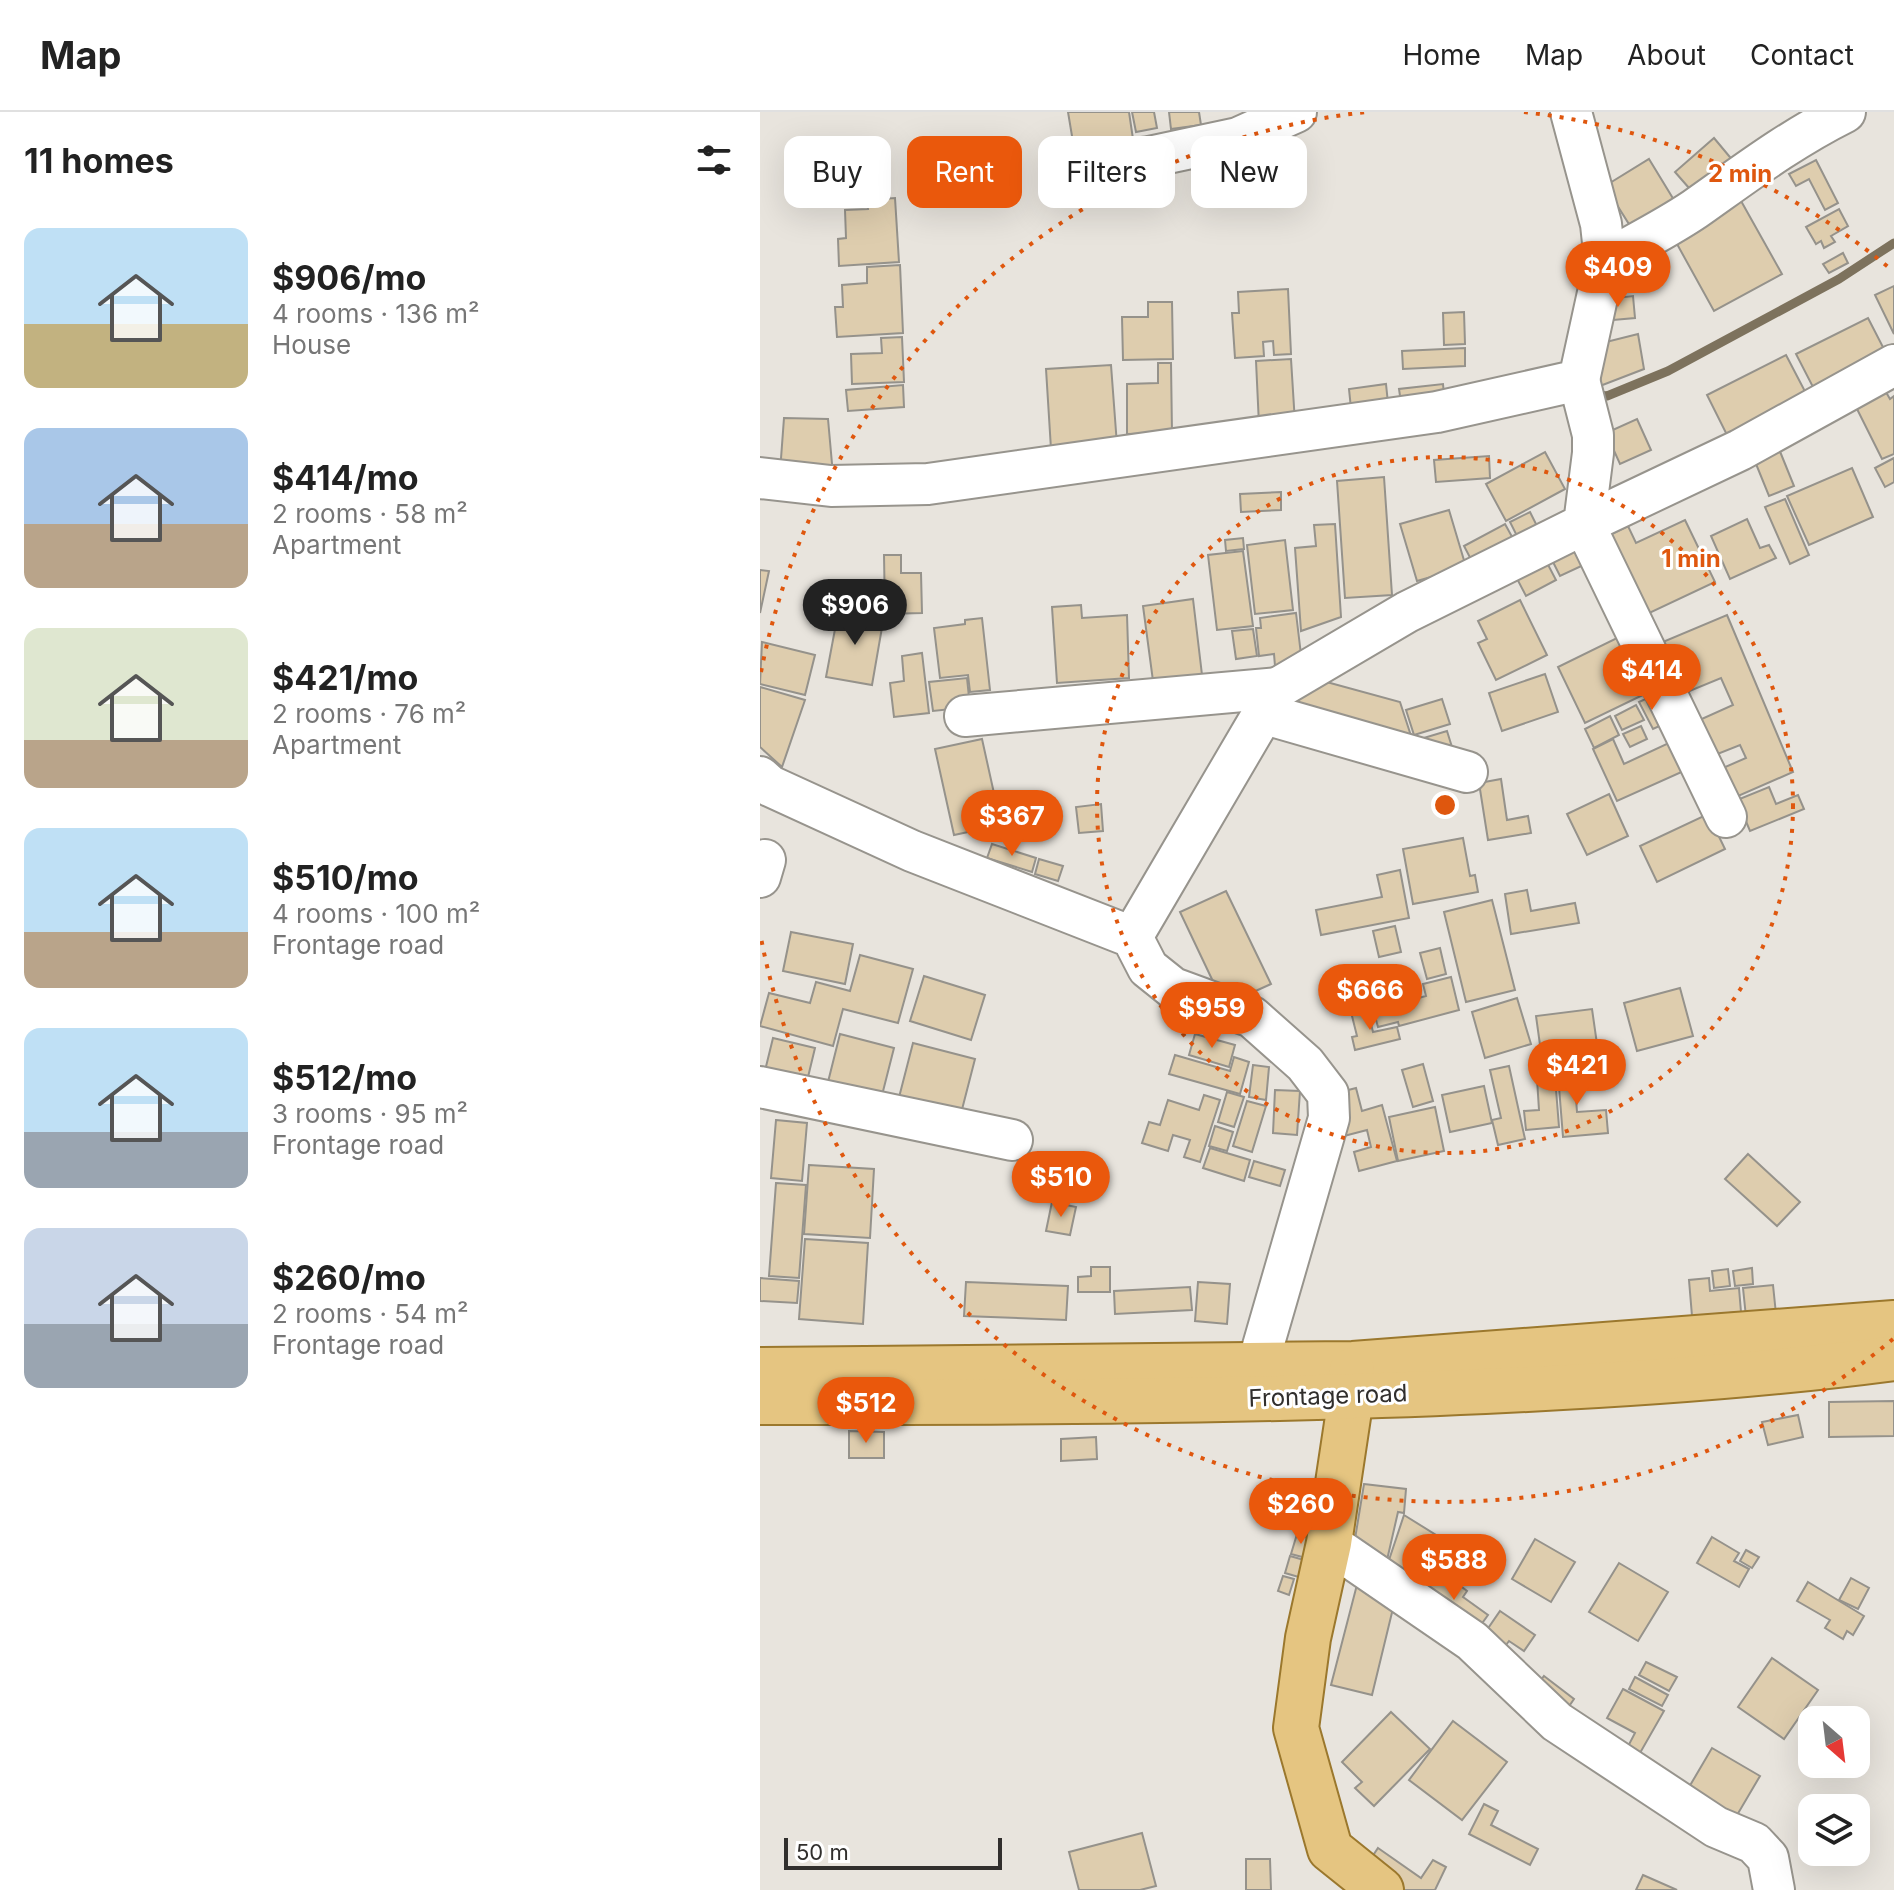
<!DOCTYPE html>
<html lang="en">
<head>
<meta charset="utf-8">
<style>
  body { margin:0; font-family:Inter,sans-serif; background:#f2f2f2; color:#222; height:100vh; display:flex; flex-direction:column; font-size:30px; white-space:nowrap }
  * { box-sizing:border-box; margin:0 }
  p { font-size:26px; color:#767676 }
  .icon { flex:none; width:44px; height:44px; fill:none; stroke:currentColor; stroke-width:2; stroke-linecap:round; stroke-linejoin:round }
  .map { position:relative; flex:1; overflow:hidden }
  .sheet { display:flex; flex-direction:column; background:#fff; width:760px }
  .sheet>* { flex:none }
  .top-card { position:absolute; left:24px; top:24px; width:760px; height:72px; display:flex; gap:16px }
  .needle { width:52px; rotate:152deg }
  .controls { position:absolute; left:1038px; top:1594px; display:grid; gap:16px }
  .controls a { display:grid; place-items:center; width:72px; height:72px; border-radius:16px; background:#fff; box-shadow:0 8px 32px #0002; font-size:40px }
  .scale { position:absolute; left:24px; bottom:20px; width:218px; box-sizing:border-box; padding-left:8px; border:4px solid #312f2d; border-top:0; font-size:22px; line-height:28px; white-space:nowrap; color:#312f2d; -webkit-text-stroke:6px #fff; paint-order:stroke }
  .price { position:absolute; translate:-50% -68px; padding:0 18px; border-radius:28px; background:#ea580c; color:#fff; font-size:26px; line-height:52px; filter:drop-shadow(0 2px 4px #0008) }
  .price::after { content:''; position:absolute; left:50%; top:48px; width:24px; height:18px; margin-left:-12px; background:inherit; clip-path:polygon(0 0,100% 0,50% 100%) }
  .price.current { background:#222; color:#fff }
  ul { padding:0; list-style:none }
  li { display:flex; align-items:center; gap:24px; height:200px; padding:0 24px }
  li span { display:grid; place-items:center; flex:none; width:224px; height:160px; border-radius:16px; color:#555 }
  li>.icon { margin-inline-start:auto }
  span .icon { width:96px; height:96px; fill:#fffc; stroke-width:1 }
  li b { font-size:34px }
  h2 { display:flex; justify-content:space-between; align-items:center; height:96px; padding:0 24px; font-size:34px }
  .pill { padding:0 28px; border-radius:16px; background:#fff; box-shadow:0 8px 32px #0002; font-size:28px; line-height:72px }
  .pill.current { background:#ea580c; color:#fff }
  header { display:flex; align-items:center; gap:48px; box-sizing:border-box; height:112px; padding:0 40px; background:#fff; border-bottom:2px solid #e0e0e0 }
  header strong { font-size:38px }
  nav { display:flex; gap:44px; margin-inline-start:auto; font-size:28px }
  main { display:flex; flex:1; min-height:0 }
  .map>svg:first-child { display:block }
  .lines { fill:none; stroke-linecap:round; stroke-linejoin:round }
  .stream { stroke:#7d725d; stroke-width:9 }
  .building { fill:#decdae; stroke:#95928b; stroke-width:2 }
  .minor-casing { stroke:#97948d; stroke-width:44 }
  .major-casing { stroke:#9b782d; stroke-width:48 }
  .minor { stroke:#fff; stroke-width:40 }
  .major { stroke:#e5c581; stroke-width:44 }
  .ring { fill:none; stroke:#df570e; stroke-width:4; stroke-dasharray:4 8 }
  .labels { text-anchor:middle; stroke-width:6; stroke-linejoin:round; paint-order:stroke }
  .street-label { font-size:24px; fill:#312f2d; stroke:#fff }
  .centre { fill:#df570e; stroke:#fff; stroke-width:4 }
  .ring-label { font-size:24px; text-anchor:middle; font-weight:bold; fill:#df570e; stroke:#fff; stroke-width:6; stroke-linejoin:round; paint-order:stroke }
</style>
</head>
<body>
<header>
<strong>Map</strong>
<nav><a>Home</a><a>Map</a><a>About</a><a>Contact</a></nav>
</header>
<main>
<section class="sheet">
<h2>11 homes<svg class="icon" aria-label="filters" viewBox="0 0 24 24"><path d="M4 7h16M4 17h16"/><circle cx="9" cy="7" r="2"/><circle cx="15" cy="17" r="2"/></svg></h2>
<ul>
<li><span style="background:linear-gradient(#bfe0f5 60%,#c2b280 0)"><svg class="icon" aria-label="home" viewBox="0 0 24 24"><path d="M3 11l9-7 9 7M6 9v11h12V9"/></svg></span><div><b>$906/mo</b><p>4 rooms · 136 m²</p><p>House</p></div></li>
<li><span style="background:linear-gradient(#a9c7e8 60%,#b9a48a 0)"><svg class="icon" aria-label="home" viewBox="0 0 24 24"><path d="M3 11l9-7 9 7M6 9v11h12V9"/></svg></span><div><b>$414/mo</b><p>2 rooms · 58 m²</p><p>Apartment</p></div></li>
<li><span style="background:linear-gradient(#dfe7d0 70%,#b9a48a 0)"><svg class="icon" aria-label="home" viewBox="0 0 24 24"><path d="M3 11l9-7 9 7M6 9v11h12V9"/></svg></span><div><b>$421/mo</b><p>2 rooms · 76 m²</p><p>Apartment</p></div></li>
<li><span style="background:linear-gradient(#bfe0f5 65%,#b9a48a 0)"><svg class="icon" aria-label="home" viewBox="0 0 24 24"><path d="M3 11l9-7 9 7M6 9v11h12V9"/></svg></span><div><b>$510/mo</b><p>4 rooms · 100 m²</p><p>Frontage road</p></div></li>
<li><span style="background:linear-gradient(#bfe0f5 65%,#9aa5b1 0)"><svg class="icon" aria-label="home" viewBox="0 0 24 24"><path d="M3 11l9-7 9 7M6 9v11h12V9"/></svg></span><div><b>$512/mo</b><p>3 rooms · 95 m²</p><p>Frontage road</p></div></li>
<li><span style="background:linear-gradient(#c9d6e8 60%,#9aa5b1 0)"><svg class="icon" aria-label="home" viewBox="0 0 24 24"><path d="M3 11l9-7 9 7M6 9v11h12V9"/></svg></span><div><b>$260/mo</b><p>2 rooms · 54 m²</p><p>Frontage road</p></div></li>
</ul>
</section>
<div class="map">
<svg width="1134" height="1778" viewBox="0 0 1134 1778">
  <rect width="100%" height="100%" fill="#e8e4dd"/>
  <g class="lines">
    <polyline class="stream" points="833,282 847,284 908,259 1079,167 1134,131"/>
  </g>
  <g class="building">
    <polygon points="308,0 369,0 373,27 314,36"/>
    <polygon points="372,0 394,0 397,16 376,20"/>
    <polygon points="409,0 439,0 441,13 411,17"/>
    <polygon points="954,26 974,50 936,84 915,60"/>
    <polygon points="889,47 917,93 874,120 845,74"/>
    <polygon points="1056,48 1078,91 1065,98 1049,67 1036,74 1029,62"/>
    <polygon points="976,80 1022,162 954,199 917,132 958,90"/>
    <polygon points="135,86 139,150 79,154 78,127 86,126 85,98 108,97 107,88"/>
    <polygon points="1079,97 1088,114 1071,124 1075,130 1064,136 1061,129 1056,132 1046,115"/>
    <polygon points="1083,141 1088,151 1069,161 1063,152"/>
    <polygon points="140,153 143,221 77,225 75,195 83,195 82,173 107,171 107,155"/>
    <polygon points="1134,174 1134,222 1115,183"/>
    <polygon points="528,177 531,242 514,243 513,229 503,230 504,244 475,246 472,201 479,201 478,180"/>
    <polygon points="873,184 875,206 842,209 840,188"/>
    <polygon points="388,190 412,190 413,247 363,248 362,205 388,205"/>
    <polygon points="704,200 705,232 684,233 683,201"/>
    <polygon points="1108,206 1126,241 1054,277 1036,242"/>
    <polygon points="878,222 884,257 840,274 842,231"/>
    <polygon points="142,225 144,270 92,272 91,242 122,241 121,226"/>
    <polygon points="705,236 705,254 643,257 642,239"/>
    <polygon points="1026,243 1050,289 970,329 947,283"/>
    <polygon points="531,247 535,311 499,313 496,249"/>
    <polygon points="398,251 411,251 412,321 367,322 367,272 398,271"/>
    <polygon points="351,253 357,333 291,337 286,257"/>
    <polygon points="626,272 629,301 592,306 589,277"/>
    <polygon points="683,272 685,293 642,298 639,277"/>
    <polygon points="143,273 144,295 88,299 86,278"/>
    <polygon points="1123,275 1130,287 1134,284 1134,342 1122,347 1093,289"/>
    <polygon points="24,306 68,307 73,363 20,360"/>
    <polygon points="877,307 891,338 860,352 846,321"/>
    <polygon points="1019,337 1034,374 1009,384 994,347"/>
    <polygon points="785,340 805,377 746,409 726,372"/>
    <polygon points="729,344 730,366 676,370 674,348"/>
    <polygon points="1134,346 1134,370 1125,375 1115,356"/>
    <polygon points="1092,356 1113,405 1049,433 1027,384"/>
    <polygon points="624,365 632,483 585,486 577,369"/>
    <polygon points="521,380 521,398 481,400 480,382"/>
    <polygon points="1025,387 1049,443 1030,452 1005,395"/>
    <polygon points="689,398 706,455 657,469 640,412"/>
    <polygon points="770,400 777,414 757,424 750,410"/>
    <polygon points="987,407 1000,436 1009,433 1016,446 970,467 951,424"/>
    <polygon points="925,408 955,470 883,504 849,423 868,414 876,431"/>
    <polygon points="575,412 581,505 541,519 535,436 556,434 554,413"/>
    <polygon points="745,412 756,432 715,455 704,434"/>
    <polygon points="483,426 484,437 466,439 465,428"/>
    <polygon points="525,428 533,498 495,502 487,433"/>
    <polygon points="820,430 830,450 800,464 790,444"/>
    <polygon points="483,439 493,514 457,518 448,443"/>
    <polygon points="124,443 141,443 141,461 161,461 162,501 125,502"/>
    <polygon points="784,445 796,468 766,484 754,461"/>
    <polygon points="0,458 9,459 0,501"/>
    <polygon points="433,487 442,563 393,569 383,494"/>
    <polygon points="760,488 787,543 736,568 718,531 727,527 718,509"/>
    <polygon points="321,493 322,506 367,503 369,566 297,571 292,495"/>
    <polygon points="79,496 124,504 112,573 66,565"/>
    <polygon points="536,501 542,551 515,554 514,542 499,544 496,516 501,516 500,506"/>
    <polygon points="967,503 1033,660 969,688 956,659 986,646 980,633 950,645 935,610 973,593 961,566 920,583 898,532"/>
    <polygon points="222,506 230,578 210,580 208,563 180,566 174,516 205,512 205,508"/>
    <polygon points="493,517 497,544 476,547 472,519"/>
    <polygon points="861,524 889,580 825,611 798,555"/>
    <polygon points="2,530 55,543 45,583 0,572"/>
    <polygon points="162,541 169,601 134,605 130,571 144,569 142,544"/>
    <polygon points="785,562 798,600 742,619 729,581"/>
    <polygon points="207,566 210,595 173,599 169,570"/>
    <polygon points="552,566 640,590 654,633 534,600 541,576"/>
    <polygon points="0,575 45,588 22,655 0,635"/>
    <polygon points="892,584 906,611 893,617 879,590"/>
    <polygon points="682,587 690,612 654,623 646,598"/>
    <polygon points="876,593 884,608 862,618 855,604"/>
    <polygon points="850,604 859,623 834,636 825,617"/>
    <polygon points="881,614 887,627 870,635 863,622"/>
    <polygon points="687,619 696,648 657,628"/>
    <polygon points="222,627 241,713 194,723 175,637"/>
    <polygon points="853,627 864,652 913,629 926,658 857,689 833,637"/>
    <polygon points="741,667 747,708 768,704 771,721 728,728 719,671"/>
    <polygon points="1009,675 1016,692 1038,683 1044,697 990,719 977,688"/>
    <polygon points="849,682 868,724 827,743 807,702"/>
    <polygon points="341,692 343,719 319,721 316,695"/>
    <polygon points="948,702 965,737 897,770 880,734"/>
    <polygon points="703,726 710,764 715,763 718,780 653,792 643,737"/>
    <polygon points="232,732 276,746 272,760 227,746"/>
    <polygon points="279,747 303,754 298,769 275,762"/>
    <polygon points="640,758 649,806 561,823 556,798 622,785 617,763"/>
    <polygon points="767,778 771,799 815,791 819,811 751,822 745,782"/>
    <polygon points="466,779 511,872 478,887 472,875 459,882 420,800"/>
    <polygon points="732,788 755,878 706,890 684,800"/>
    <polygon points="635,814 641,840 619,845 613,819"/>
    <polygon points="31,820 93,832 85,872 23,859"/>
    <polygon points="680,836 686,862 667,867 660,841"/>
    <polygon points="100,843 153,857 138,911 83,897 73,934 0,914 9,881 50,891 56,870 90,879"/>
    <polygon points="164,864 225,883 211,928 150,909"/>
    <polygon points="691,865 699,898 639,914 638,910 618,915 610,886 621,883 624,895 666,884 663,872"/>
    <polygon points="920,876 933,924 877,939 864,891"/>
    <polygon points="757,886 771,932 725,946 712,900"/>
    <polygon points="607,896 613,920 637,915 640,927 595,938 592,925 597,924 591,900"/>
    <polygon points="832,897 837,932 781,940 776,904"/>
    <polygon points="80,922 134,936 119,995 65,982"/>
    <polygon points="435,922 475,933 469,955 429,943"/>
    <polygon points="13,926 55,936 48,965 2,971"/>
    <polygon points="153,931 215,947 198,1013 136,997"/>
    <polygon points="415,943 470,959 474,945 489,950 480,982 409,962"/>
    <polygon points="813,948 817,1000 846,998 848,1021 803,1025 797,950"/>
    <polygon points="663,952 673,989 653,995 642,958"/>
    <polygon points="493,953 509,955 506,988 489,985"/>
    <polygon points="749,954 765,1027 738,1033 732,1008 741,1006 730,958"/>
    <polygon points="795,965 799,1015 766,1018 764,999 779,998 777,967"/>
    <polygon points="724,974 732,1011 690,1020 682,983"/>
    <polygon points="596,976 602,999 622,993 637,1049 599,1059 594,1040 611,1035 607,1018 584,1024 573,982"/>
    <polygon points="515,978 540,979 537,1023 513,1021"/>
    <polygon points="467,980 484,985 474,1015 458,1010"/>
    <polygon points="444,983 460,988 440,1050 424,1045 430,1028 413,1023 408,1039 382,1031 389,1010 400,1013 408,988 439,998"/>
    <polygon points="487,989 506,994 492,1040 473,1034"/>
    <polygon points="675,995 684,1039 638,1049 629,1005"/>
    <polygon points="16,1008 47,1011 42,1069 11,1066"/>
    <polygon points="455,1014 473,1020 467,1039 449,1034"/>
    <polygon points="450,1036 490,1048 484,1069 443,1056"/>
    <polygon points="988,1042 1040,1090 1017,1114 965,1067"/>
    <polygon points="494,1049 525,1058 520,1074 489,1065"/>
    <polygon points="49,1053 114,1057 110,1126 44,1122"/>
    <polygon points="16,1071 46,1073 39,1166 9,1164"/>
    <polygon points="292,1090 316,1095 310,1123 286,1119"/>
    <polygon points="45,1127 108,1131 103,1212 39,1207"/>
    <polygon points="331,1155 350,1155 350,1180 318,1180 318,1165 331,1164"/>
    <polygon points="992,1156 993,1172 975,1174 973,1159"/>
    <polygon points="968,1157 970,1174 954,1176 952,1159"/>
    <polygon points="0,1166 39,1169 37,1191 0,1189"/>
    <polygon points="949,1166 950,1179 979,1176 981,1200 932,1204 929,1168"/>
    <polygon points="206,1170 308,1174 306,1208 204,1204"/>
    <polygon points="438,1170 470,1172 467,1212 435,1209"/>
    <polygon points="1013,1173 1016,1202 986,1205 983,1176"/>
    <polygon points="430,1175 432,1198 355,1202 354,1179"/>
    <polygon points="1134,1289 1134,1324 1069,1325 1069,1290"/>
    <polygon points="1038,1303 1043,1325 1008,1333 1002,1310"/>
    <polygon points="89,1319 124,1320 124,1346 89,1346"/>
    <polygon points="336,1325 337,1347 301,1349 301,1327"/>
    <polygon points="604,1372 646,1377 644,1401 638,1400 627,1448 593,1439"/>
    <polygon points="644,1403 689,1431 663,1472 629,1448"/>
    <polygon points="537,1422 551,1427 546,1446 531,1442"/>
    <polygon points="952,1425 979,1441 974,1449 989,1457 979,1475 937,1451"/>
    <polygon points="775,1427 815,1450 791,1490 752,1467"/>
    <polygon points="986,1438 999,1445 992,1456 980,1449"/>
    <polygon points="530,1444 544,1448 542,1466 525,1461"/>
    <polygon points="859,1451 908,1480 878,1529 829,1500"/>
    <polygon points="680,1458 707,1479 703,1485 728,1503 715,1521 662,1483"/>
    <polygon points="600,1461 636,1484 612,1583 571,1573"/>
    <polygon points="523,1464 534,1467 529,1483 518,1479"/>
    <polygon points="1091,1466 1109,1476 1098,1497 1079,1488"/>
    <polygon points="1048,1470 1104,1504 1093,1523 1087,1519 1083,1527 1065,1516 1070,1508 1037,1489"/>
    <polygon points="740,1499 775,1523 764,1539 749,1529 740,1541 720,1528"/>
    <polygon points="1012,1546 1058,1578 1024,1627 978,1595"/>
    <polygon points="886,1550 917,1565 909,1579 879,1563"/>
    <polygon points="784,1564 814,1587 805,1600 774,1577"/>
    <polygon points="875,1565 908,1583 902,1594 869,1577"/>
    <polygon points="863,1577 904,1599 876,1648 864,1642 875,1621 847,1606"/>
    <polygon points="631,1600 670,1637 614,1694 595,1676 602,1670 582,1650"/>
    <polygon points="693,1609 747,1650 702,1708 649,1668"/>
    <polygon points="952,1636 1000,1664 973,1710 925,1682"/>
    <polygon points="724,1692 738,1699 731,1713 778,1737 770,1753 709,1722"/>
    <polygon points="382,1721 396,1774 380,1778 319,1778 309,1740"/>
    <polygon points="618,1736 661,1766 673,1748 686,1755 675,1778 635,1778 606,1754"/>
    <polygon points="486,1747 510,1747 511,1778 486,1778"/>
    <polygon points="883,1763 917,1778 876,1778"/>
  </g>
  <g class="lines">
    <defs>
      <g id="minor">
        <polyline points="811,0 841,112 845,149"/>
        <polyline points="311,54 389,45 478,26 536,0"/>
        <path d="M0,366L71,374L168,372L677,300L819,268L845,149C875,132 907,116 935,97C986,61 1029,28 1085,0"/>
        <polyline points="505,602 707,660"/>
        <polyline points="205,604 518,576"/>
        <polyline points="0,665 10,674 152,739 372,825 388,856 413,876 492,905 545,952 568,982 569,1006 497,1255"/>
        <polyline points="966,705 824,412 980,338 1134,253"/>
        <polyline points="0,765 5,748"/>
        <polyline points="372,825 518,576 647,500 824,412 833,341 833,323 819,268"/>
        <polyline points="0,975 252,1028"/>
        <polyline points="569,1431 712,1529 797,1610 956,1715 994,1731 1008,1746 1014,1778"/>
      </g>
      <g id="major">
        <polyline points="0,1258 593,1252 1134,1211"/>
        <polyline points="592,1258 591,1285 569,1431 548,1526 536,1616 570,1737 621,1778"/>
        <path d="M0,1290C242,1290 483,1290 725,1279C861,1273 998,1264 1134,1246"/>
      </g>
    </defs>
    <use href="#minor" class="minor-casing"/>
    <use href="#major" class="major-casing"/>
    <use href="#minor" class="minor"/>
    <use href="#major" class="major"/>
  </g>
  <g class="ring">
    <circle cx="685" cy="693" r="348"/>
    <path d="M1133 1227A697 697 0 0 1 1 826M1 560A697 697 0 0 1 606 0M764 0A697 697 0 0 1 1133 159"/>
  </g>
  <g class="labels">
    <g class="street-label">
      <text transform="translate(568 1284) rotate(-2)" y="8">Frontage road</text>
    </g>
  </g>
  <circle cx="685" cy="693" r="12" class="centre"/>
  <g class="ring-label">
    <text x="980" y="70">2 min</text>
    <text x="931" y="455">1 min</text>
  </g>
</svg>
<div class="controls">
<a><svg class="needle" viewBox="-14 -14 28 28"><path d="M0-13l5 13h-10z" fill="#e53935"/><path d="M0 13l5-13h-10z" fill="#767676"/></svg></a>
<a><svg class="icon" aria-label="layers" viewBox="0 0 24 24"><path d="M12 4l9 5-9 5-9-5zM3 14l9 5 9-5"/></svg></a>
</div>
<div class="scale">50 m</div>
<b class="price" style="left:858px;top:197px">$409</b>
<b class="price current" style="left:95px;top:535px">$906</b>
<b class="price" style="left:892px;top:600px">$414</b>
<b class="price" style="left:252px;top:746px">$367</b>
<b class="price" style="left:610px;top:920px">$666</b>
<b class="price" style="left:452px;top:938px">$959</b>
<b class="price" style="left:817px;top:995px">$421</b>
<b class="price" style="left:301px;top:1107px">$510</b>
<b class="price" style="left:106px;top:1333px">$512</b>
<b class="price" style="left:541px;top:1434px">$260</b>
<b class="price" style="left:694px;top:1490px">$588</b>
<div class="top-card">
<a class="pill">Buy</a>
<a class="pill current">Rent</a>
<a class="pill">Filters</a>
<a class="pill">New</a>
</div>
</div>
</main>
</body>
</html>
